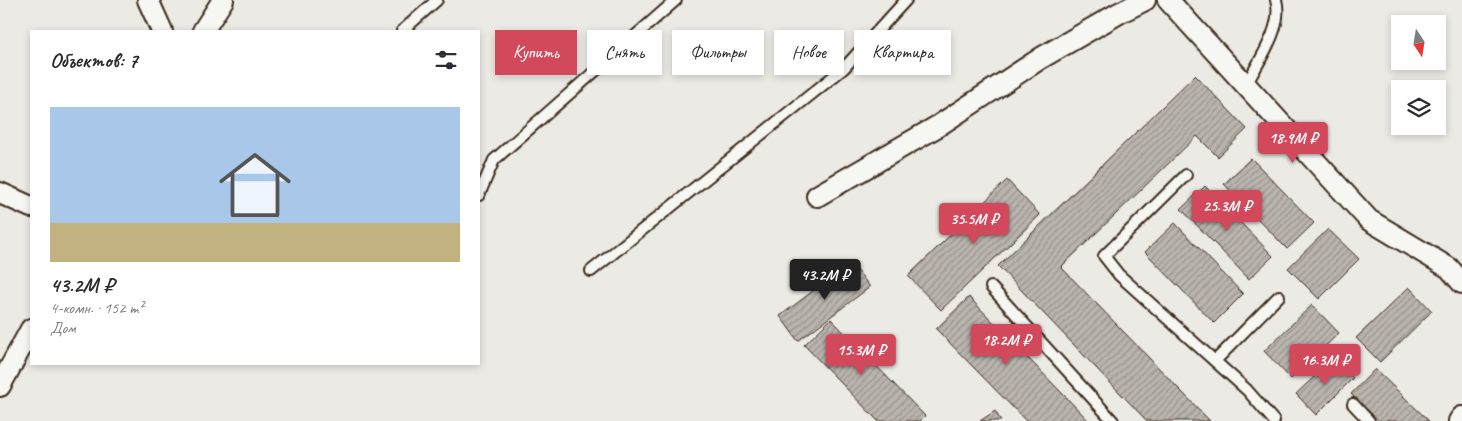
<!DOCTYPE html>
<html lang="ru">
<head>
<meta charset="utf-8">
<style>
  body { margin:0; font-family:Caveat,sans-serif; background:#f7f7f7; color:#2b2b33; height:100vh; display:flex; flex-direction:column; font-size:19px; white-space:nowrap }
  * { box-sizing:border-box; margin:0 }
  p { font-size:16px; color:#7c7c81 }
  .icon { flex:none; width:28px; height:28px; fill:none; stroke:currentColor; stroke-width:2; stroke-linecap:round; stroke-linejoin:round }
  .map { position:relative; flex:1; overflow:hidden }
  .drawer { position:absolute; left:30px; top:30px; width:450px; height:335px; display:flex; flex-direction:column; background:#fff; border-radius:0px; box-shadow:0 2px 8px #0003 }
  .drawer>* { flex:none }
  .banner { position:absolute; left:495px; top:30px; width:475px; height:45px; display:flex; gap:10px }
  .needle { width:32px; rotate:168deg }
  .buttons { position:absolute; left:1391px; top:15px; display:grid; gap:10px }
  .buttons a { display:grid; place-items:center; width:55px; height:55px; border-radius:0px; background:#fff; box-shadow:0 2px 8px #0003; font-size:25px }
  .price { position:absolute; translate:-50% -42px; padding:0 11px; border-radius:5px; background:#d1495b; color:#fff; font-size:16px; line-height:32px; filter:drop-shadow(0 1px 2px #0008) }
  .price::after { content:''; position:absolute; left:50%; top:30px; width:15px; height:11px; margin-left:-8px; background:inherit; clip-path:polygon(0 0,100% 0,50% 100%) }
  .price.on { background:#222; color:#fff }
  ul { padding:0; list-style:none }
  li { display:grid; align-content:center; gap:10px; height:265px; padding:0 20px }
  li span { display:grid; place-items:center; height:155px; border-radius:0px; color:#555 }
  li>.icon { margin-inline-start:auto }
  span .icon { width:90px; height:90px; fill:#fffc; stroke-width:1 }
  li b { font-size:21px }
  h2 { display:flex; justify-content:space-between; align-items:center; height:60px; padding:0 20px; font-size:21px }
  .chip { padding:0 18px; border-radius:0px; background:#fff; box-shadow:0 2px 8px #0003; font-size:18px; line-height:45px }
  .chip.on { background:#d1495b; color:#fff }
  .map>svg:first-child { display:block }
  .building { fill:url(#building-hatch); stroke:#3b2a1e }
  .lines { fill:none; stroke-linecap:round; stroke-linejoin:round }
  .lane-casing { stroke:#3b2a1e; stroke-width:14 }
  .street-casing { stroke:#3b2a1e; stroke-width:24 }
  .lane { stroke:#f6f6f2; stroke-width:10 }
  .street { stroke:#f6f6f2; stroke-width:20 }
</style>
</head>
<body>
<div class="map">
<svg width="1462" height="421" viewBox="0 0 1462 421">
  <defs>
    <pattern id="building-hatch" width="6" height="6" patternUnits="userSpaceOnUse" patternTransform="scale(1.25)"><rect width="6" height="6" fill="#bab4ae"/><path d="M-1 1l2-2M0 6l6-6M5 7l2-2" fill="none" stroke="#98938d"/></pattern>
  </defs>
  <rect width="100%" height="100%" fill="#ebeae5"/>
  <filter id="ink" filterUnits="userSpaceOnUse"><feTurbulence type="fractalNoise" baseFrequency=".02" numOctaves="2"/><feDisplacementMap in="SourceGraphic" scale="10" xChannelSelector="R" yChannelSelector="G"/><feConvolveMatrix kernelMatrix="1 2 1 2 8 2 1 2 1" color-interpolation-filters="sRGB"/></filter>
  <g filter="url(#ink)">
    <g class="building">
      <polygon points="1195,75 1247,129 1218,157 1197,136 1061,267 1210,421 1147,421 998,266"/>
      <polygon points="1251,158 1314,223 1287,249 1224,184"/>
      <polygon points="1007,180 1040,215 941,310 908,276"/>
      <polygon points="1205,186 1273,256 1249,279 1181,209"/>
      <polygon points="1175,223 1243,294 1214,323 1145,252"/>
      <polygon points="1328,229 1359,259 1319,299 1288,268"/>
      <polygon points="851,262 870,287 798,341 780,316"/>
      <polygon points="1409,287 1432,311 1380,362 1356,338"/>
      <polygon points="969,297 1089,421 1026,421 936,329"/>
      <polygon points="1312,305 1339,333 1291,379 1264,351"/>
      <polygon points="831,319 925,416 920,421 878,421 804,345"/>
      <polygon points="1334,358 1353,378 1316,415 1296,394"/>
      <polygon points="1375,369 1429,421 1379,421 1351,394"/>
      <polygon points="995,411 1001,421 980,421"/>
    </g>
    <g class="lines">
      <defs>
        <g id="lane">
          <polyline points="402,31 437,0"/>
          <path d="M1246,85C1258,62 1284,27 1276,0"/>
          <polyline points="1186,175 1104,256 1119,275 1247,390 1274,421"/>
          <polyline points="479,195 494,160 676,0"/>
          <polyline points="591,271 844,68 906,0"/>
          <polyline points="991,287 1113,421"/>
          <polyline points="1215,361 1279,296"/>
          <polyline points="1353,404 1369,421"/>
        </g>
        <g id="street">
          <polyline points="148,0 162,31"/>
          <polyline points="1168,0 1369,220 1449,268 1462,283"/>
          <polyline points="203,31 223,0"/>
          <polyline points="0,193 31,207"/>
          <polyline points="817,196 938,126 1041,58 1119,13 1145,0"/>
          <polyline points="0,386 31,329"/>
          <polyline points="1459,421 1462,417"/>
        </g>
      </defs>
      <use href="#lane" class="lane-casing"/>
      <use href="#street" class="street-casing"/>
      <use href="#lane" class="lane"/>
      <use href="#street" class="street"/>
    </g>
  </g>
</svg>
<div class="buttons">
<a><svg class="needle" viewBox="-14 -14 28 28"><path d="M0-13l5 13h-10z" fill="#e53935"/><path d="M0 13l5-13h-10z" fill="#7c7c81"/></svg></a>
<a><svg class="icon" aria-label="layers" viewBox="0 0 24 24"><path d="M12 4l9 5-9 5-9-5zM3 14l9 5 9-5"/></svg></a>
</div>
<b class="price" style="left:1293px;top:164px">18.9M ₽</b>
<b class="price" style="left:1227px;top:232px">25.3M ₽</b>
<b class="price" style="left:974px;top:245px">35.5M ₽</b>
<b class="price on" style="left:825px;top:301px">43.2M ₽</b>
<b class="price" style="left:1006px;top:366px">18.2M ₽</b>
<b class="price" style="left:861px;top:376px">15.3M ₽</b>
<b class="price" style="left:1325px;top:386px">16.3M ₽</b>
<div class="banner">
<a class="chip on">Купить</a>
<a class="chip">Снять</a>
<a class="chip">Фильтры</a>
<a class="chip">Новое</a>
<a class="chip">Квартира</a>
</div>
<section class="drawer">
<h2>Объектов: 7<svg class="icon" aria-label="filters" viewBox="0 0 24 24"><path d="M4 7h16M4 17h16"/><circle cx="9" cy="7" r="2"/><circle cx="15" cy="17" r="2"/></svg></h2>
<ul>
<li><span style="background:linear-gradient(#a9c7e8 75%,#c2b280 0)"><svg class="icon" aria-label="home" viewBox="0 0 24 24"><path d="M3 11l9-7 9 7M6 9v11h12V9"/></svg></span><div><b>43.2M ₽</b><p>4-комн. · 152 m²</p><p>Дом</p></div></li>
</ul>
</section>
</div>
</body>
</html>
